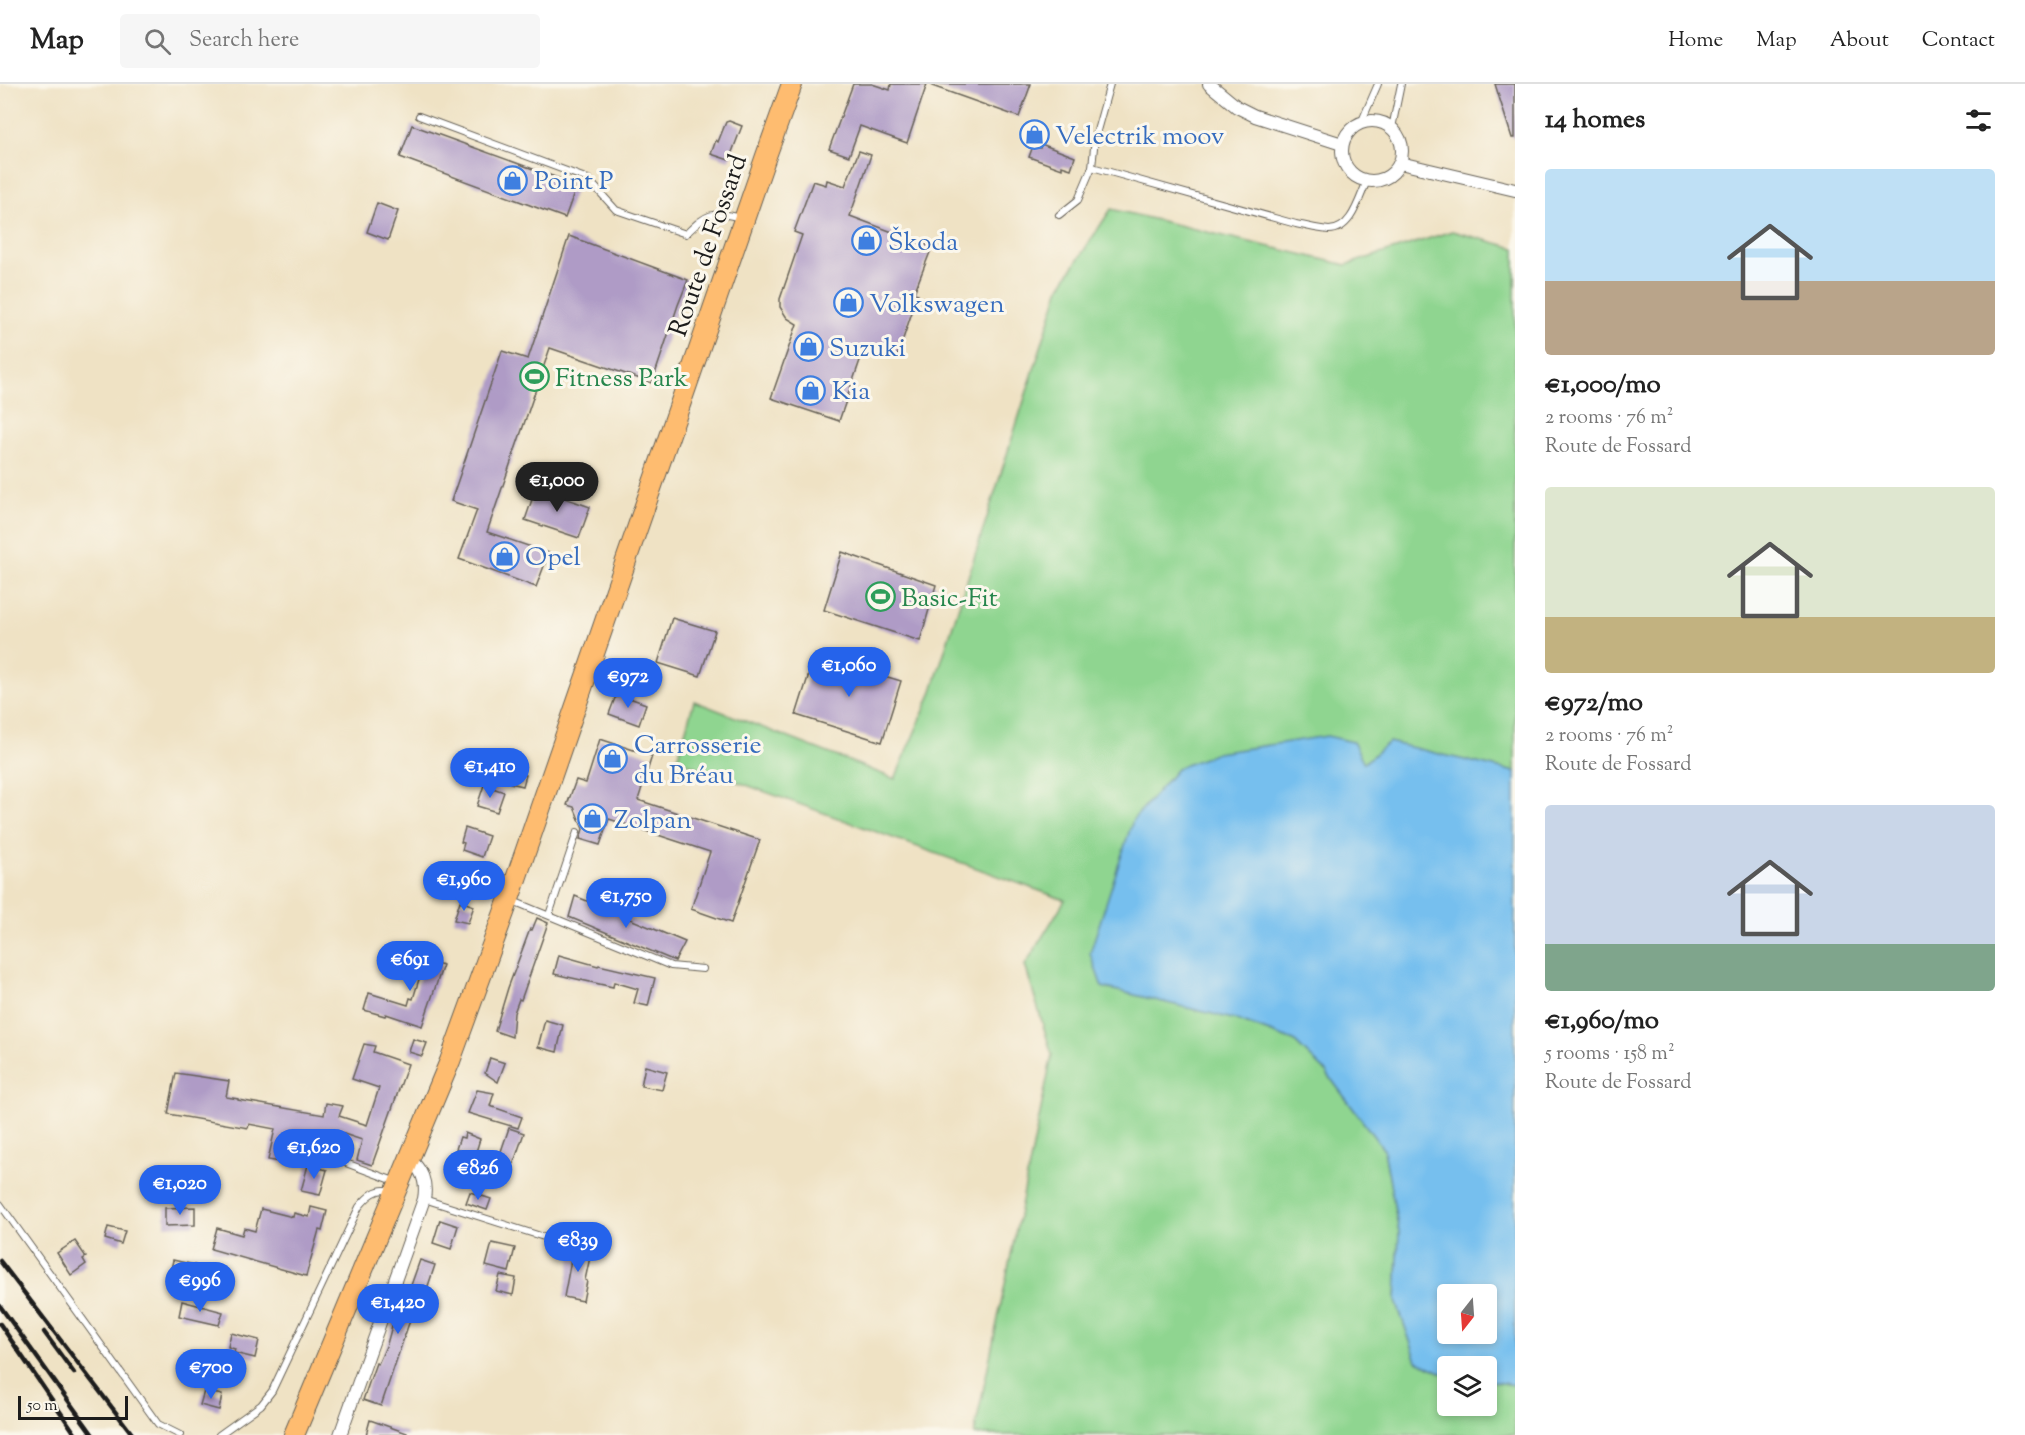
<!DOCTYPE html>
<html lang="en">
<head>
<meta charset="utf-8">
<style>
  body { margin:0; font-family:"Sorts Mill Goudy",serif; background:#f6f6f6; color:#222; height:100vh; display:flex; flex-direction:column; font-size:22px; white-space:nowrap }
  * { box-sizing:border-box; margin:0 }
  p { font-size:20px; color:#767676 }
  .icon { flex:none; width:33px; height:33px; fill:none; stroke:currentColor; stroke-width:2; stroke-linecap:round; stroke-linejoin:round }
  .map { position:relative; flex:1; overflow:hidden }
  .sheet { display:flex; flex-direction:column; background:#fff; width:510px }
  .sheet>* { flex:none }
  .needle { width:39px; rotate:197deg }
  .buttons { position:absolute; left:1437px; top:1200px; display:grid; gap:12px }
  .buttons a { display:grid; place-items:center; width:60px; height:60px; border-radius:6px; background:#fff; box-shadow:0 3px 9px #0003; font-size:30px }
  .scale { position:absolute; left:18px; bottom:15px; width:110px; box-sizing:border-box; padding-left:6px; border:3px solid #1c1c1c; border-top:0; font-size:16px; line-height:21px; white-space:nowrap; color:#1c1c1c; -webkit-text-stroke:4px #fbf7ec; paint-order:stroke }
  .price { position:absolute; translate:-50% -51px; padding:0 14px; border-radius:21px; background:#2563eb; color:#fff; font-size:20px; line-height:39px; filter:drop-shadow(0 2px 3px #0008) }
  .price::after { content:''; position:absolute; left:50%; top:36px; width:18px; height:14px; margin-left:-9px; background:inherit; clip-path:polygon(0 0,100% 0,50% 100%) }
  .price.active { background:#222; color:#fff }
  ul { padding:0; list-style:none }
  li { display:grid; align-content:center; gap:12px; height:318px; padding:0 30px }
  li span { display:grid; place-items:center; height:186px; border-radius:6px; color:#555 }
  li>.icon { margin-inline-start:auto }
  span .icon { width:108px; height:108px; fill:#fffc; stroke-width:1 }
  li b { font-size:26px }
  h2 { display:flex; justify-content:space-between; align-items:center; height:72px; padding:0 30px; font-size:26px }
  header { display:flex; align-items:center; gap:36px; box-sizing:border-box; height:84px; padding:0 30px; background:#fff; border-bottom:2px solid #e0e0e0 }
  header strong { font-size:28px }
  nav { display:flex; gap:33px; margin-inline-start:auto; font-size:21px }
  .search { width:420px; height:54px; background:#f6f6f6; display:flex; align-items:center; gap:15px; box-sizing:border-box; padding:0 21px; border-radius:6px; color:#767676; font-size:22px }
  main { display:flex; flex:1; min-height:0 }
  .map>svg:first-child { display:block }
  .green { fill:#8fd590; stroke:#567856; stroke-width:1.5 }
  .water { fill:#76bfee; stroke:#496e85; stroke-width:1.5; fill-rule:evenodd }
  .building { fill:#af9bc6 }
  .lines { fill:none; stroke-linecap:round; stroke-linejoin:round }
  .service-casing { stroke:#666157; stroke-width:8 }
  .minor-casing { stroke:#666157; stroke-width:14 }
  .primary-casing { stroke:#666157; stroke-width:22 }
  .service { stroke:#fff; stroke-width:6 }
  .minor { stroke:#fff; stroke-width:12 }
  .primary { stroke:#febc70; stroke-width:20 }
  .rail { stroke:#1c1c1c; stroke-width:4.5 }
  .labels { text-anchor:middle; stroke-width:6; stroke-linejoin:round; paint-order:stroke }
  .shop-label { font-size:26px; fill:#366cbe; stroke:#fbf7ec; text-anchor:start }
  .street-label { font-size:26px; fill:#1c1c1c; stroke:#fbf7ec }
  .leisure-label { font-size:26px; fill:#27864d; stroke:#fbf7ec; text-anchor:start }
</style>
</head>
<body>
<header>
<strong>Map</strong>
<div class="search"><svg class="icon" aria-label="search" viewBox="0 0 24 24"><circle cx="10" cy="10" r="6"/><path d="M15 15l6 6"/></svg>Search here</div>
<nav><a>Home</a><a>Map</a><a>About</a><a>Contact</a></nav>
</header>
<main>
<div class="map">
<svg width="1515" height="1351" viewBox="0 0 1515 1351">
  <rect width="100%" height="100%" fill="#fbf7ec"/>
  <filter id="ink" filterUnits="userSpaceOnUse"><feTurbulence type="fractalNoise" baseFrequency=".0167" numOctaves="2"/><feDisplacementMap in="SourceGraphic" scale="12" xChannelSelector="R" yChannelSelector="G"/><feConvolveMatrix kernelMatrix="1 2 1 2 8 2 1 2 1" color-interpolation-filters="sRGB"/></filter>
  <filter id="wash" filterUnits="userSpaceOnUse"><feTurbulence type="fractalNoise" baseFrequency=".008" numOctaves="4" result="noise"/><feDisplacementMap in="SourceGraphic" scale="24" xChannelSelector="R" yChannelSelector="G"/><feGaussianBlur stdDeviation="1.35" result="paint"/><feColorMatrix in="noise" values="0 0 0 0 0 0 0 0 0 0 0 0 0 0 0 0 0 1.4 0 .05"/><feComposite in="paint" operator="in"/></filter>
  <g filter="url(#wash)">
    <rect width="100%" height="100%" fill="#efe2c4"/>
    <polygon class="green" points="1111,125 1346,181 1452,147 1515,164 1515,688 1389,658 1237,936 1294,957 1326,988 1384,1066 1399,1148 1396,1217 1417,1277 1447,1291 1448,1322 1486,1322 1487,1297 1515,1301 1515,1351 974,1351 1052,971 1025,881 1065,816 677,676 694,617 895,695 931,610 1060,203"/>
    <path class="water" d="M1327,652L1353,658L1364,679L1389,658L1515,688V1301L1487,1297L1486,1282H1448L1447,1291L1417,1277L1396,1217L1399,1148L1384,1066L1326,988L1294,957L1237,936L1102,903L1090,869L1133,736L1178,684L1217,669ZM1448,1210H1486V1250H1448Z"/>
    <g id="blocks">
      <g class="building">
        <polygon points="853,0 872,0 890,6 891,0 927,0 907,59 860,42 849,72 829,65"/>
        <polygon points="932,0 1031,0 1019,33 932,2"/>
        <polygon points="1495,0 1515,0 1515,54 1512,54"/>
        <polygon points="729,37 742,42 729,76 711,70 716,56 718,58 726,38"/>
        <polygon points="412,41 577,101 565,134 400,73"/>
        <polygon points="1041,60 1075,73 1071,85 1062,82 1062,85 1029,73 1033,62 1040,64"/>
        <polygon points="859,67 871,71 850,132 932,163 914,209 918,210 897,273 865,262 839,337 771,314 797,240 787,234 780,223 780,215 802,151 794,148 813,97 826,101 827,96 845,102"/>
        <polygon points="377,119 398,127 388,156 367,148"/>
        <polygon points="569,152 688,196 678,221 652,299 550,264 487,448 549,469 536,503 459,475 477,426 451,417 502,267 528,275"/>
        <polygon points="536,404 590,423 579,454 525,436"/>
        <polygon points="842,468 936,501 920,557 824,526"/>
        <polygon points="672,534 715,547 700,592 658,579"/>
        <polygon points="815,571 901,597 882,658 796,631"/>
        <polygon points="621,611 646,620 639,641 609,630 615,614"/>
        <polygon points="600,655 652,672 638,716 760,756 731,839 691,825 710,768 609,735 600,761 580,755 583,745 574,723 567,721 576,696 586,699"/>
        <polygon points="514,687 526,691 523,702 510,699"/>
        <polygon points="484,701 504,708 497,728 477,722"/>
        <polygon points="465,744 489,752 482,773 462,766 464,759 461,758"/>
        <polygon points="575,812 685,858 675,877 569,833"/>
        <polygon points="460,817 474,822 468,839 454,836"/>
        <polygon points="537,834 548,839 521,916 519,915 514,929 512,953 495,947 508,904 530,845 532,846"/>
        <polygon points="400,869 443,881 422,942 386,930 385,932 364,926 369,909 408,921 410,914 413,915 420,892 395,885"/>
        <polygon points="559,871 598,882 599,881 655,894 648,922 634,919 638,905 614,898 613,903 554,890"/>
        <polygon points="545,936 563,941 557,968 538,963"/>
        <polygon points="413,955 427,959 422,972 409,968"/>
        <polygon points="364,960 375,962 373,968 408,980 372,1081 357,1076 362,1056 329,1045 327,1052 305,1047 297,1081 268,1076 275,1045 249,1040 248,1044 168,1030 176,989 229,997 226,1013 238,1015 238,1016 324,1031 326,1019 343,1022 339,1032 367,1041 379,1004 352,995"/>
        <polygon points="490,974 505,979 498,998 485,989"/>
        <polygon points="645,982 667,988 662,1006 641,1002"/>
        <polygon points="477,1006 494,1009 490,1022 522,1033 518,1044 468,1029"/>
        <polygon points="509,1044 524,1049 512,1084 497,1079"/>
        <polygon points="465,1049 480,1055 475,1071 481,1074 477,1085 456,1080 460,1067 456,1065 460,1053 464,1054"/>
        <polygon points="308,1081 327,1086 320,1111 301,1107"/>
        <polygon points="470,1108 491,1115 487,1126 466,1119"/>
        <polygon points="195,1123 195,1141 165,1142 165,1124"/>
        <polygon points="311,1123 327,1127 322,1147 319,1146 306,1192 211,1165 217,1144 242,1151 244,1144 255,1147 261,1125 293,1133 294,1129 309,1133"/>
        <polygon points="440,1136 458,1142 451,1165 433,1159"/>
        <polygon points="108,1143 125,1147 121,1160 105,1155"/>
        <polygon points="75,1157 86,1173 83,1175 86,1180 71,1191 57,1169"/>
        <polygon points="492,1159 515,1164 509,1188 486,1182"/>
        <polygon points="574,1160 592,1164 585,1196 587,1197 583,1217 564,1213"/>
        <polygon points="173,1176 195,1181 193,1202 169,1195"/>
        <polygon points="420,1176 435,1181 424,1214 420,1213 408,1242 381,1322 363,1316 376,1279 378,1280 387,1260 398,1220 404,1221"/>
        <polygon points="500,1191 516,1194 513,1211 496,1207"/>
        <polygon points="182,1217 223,1228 219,1241 179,1232"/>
        <polygon points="231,1249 259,1256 255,1274 234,1269 235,1265 228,1263"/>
        <polygon points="204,1307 222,1311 219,1326 200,1321"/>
        <polygon points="370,1336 407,1349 407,1351 366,1351"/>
      </g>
    </g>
  </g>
  <g filter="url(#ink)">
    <use href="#blocks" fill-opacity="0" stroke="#666157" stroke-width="1.5"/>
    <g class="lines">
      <defs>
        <g id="service">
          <path d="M419,32L588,95L616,126L686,150C707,129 712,127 742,134"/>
          <polyline points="1361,39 1378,0"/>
          <polyline points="1392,44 1401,0"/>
          <polyline points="1092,83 1095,54 1110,0"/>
          <path d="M1059,131L1078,116L1092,83L1296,140C1307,142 1318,145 1329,146C1352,146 1359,114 1367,97"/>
          <polyline points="513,817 671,882 703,885"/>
          <polyline points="549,831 577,748"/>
          <polyline points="308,1065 397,1098"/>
          <polyline points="424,1115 547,1154"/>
          <polyline points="0,1120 158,1340 180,1351"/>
          <path d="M219,1351L261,1321L272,1307L359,1123C368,1112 377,1103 391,1107"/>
        </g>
        <g id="minor">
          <polyline points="1209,0 1237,23 1255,32 1342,60"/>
          <circle cx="1372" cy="67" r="30"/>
          <polyline points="1400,79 1515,106"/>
          <path d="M340,1351L424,1115C427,1099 422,1084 408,1075"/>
        </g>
        <polyline id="primary" points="294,1351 450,977 509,815 766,72 792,0"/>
      </defs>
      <use href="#service" class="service-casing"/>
      <use href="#minor" class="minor-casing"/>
      <use href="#primary" class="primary-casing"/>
      <use href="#service" class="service"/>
      <use href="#minor" class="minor"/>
      <use href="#primary" class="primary"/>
      <g class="rail">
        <polyline points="0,1177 133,1351"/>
        <polyline points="0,1222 93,1351"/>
        <polyline points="0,1240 76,1351"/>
        <polyline points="44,1248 74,1289"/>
      </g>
    </g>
  </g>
  <defs>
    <symbol id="shop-ring" viewBox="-11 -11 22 22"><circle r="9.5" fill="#fbf7ec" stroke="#3f7fe0" stroke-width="1.5"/><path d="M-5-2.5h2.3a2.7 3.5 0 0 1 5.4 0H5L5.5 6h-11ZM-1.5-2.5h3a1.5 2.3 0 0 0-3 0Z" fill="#3f7fe0"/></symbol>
    <symbol id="stadium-ring" viewBox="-11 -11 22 22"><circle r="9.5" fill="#fbf7ec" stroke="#2e9e5b" stroke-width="1.5"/><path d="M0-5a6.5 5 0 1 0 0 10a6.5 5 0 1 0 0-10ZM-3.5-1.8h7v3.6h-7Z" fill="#2e9e5b"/></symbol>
  </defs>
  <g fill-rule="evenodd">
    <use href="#shop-ring" x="1018" y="34" width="33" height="33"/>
    <use href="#shop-ring" x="496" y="80" width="33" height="33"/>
    <use href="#shop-ring" x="850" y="140" width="33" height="33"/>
    <use href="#shop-ring" x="832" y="202" width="33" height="33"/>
    <use href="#shop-ring" x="792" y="246" width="33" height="33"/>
    <use href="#stadium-ring" x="518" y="276" width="33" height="33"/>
    <use href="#shop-ring" x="794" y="290" width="33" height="33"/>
    <use href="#shop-ring" x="488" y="456" width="33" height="33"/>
    <use href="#stadium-ring" x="864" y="496" width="33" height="33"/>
    <use href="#shop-ring" x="596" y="658" width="33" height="33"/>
    <use href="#shop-ring" x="576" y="718" width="33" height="33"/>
  </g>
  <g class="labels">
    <g class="shop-label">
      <text x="1055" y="60">Velectrik moov</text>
      <text x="534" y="105">Point P</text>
      <text x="888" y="166">Škoda</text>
      <text x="869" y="228">Volkswagen</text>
      <text x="829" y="272">Suzuki</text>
      <text x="832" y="315">Kia</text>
      <text x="525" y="481">Opel</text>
      <text x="634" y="669">Carrosserie<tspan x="634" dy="30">du Bréau</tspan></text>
      <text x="614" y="744">Zolpan</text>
    </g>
    <g class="street-label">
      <text transform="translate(707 161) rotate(-71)" y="9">Route de Fossard</text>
    </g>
    <g class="leisure-label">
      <text x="555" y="302">Fitness Park</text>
      <text x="901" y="522">Basic-Fit</text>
    </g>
  </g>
</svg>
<div class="buttons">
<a><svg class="needle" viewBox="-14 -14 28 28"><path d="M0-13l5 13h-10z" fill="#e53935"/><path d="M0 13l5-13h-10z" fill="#767676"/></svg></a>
<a><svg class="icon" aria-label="layers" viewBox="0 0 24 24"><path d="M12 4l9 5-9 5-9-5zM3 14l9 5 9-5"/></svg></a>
</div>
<div class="scale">50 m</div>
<b class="price active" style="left:557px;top:429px">€1,000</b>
<b class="price" style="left:849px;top:614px">€1,060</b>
<b class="price" style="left:628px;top:625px">€972</b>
<b class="price" style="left:490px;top:715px">€1,410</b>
<b class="price" style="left:464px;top:828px">€1,960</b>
<b class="price" style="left:626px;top:845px">€1,750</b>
<b class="price" style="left:410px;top:908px">€691</b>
<b class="price" style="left:314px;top:1096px">€1,620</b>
<b class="price" style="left:478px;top:1117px">€826</b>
<b class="price" style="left:180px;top:1132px">€1,020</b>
<b class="price" style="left:578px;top:1189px">€839</b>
<b class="price" style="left:200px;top:1229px">€996</b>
<b class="price" style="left:398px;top:1251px">€1,420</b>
<b class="price" style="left:211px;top:1316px">€700</b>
</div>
<section class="sheet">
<h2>14 homes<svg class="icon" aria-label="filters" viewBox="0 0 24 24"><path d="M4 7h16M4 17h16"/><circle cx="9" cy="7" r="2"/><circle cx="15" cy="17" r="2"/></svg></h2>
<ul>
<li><span style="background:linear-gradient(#bfe0f5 60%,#b9a48a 0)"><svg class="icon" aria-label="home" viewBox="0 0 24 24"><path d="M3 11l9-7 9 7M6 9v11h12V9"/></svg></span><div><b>€1,000/mo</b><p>2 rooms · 76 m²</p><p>Route de Fossard</p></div></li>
<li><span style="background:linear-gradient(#dfe7d0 70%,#c2b280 0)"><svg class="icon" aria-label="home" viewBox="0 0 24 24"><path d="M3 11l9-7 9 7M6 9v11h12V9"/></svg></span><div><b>€972/mo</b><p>2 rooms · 76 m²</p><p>Route de Fossard</p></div></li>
<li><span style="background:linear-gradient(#c9d6e8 75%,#7fa58c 0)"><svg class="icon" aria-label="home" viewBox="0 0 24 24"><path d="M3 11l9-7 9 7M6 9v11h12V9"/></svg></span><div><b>€1,960/mo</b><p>5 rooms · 158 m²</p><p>Route de Fossard</p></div></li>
</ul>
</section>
</main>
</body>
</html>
